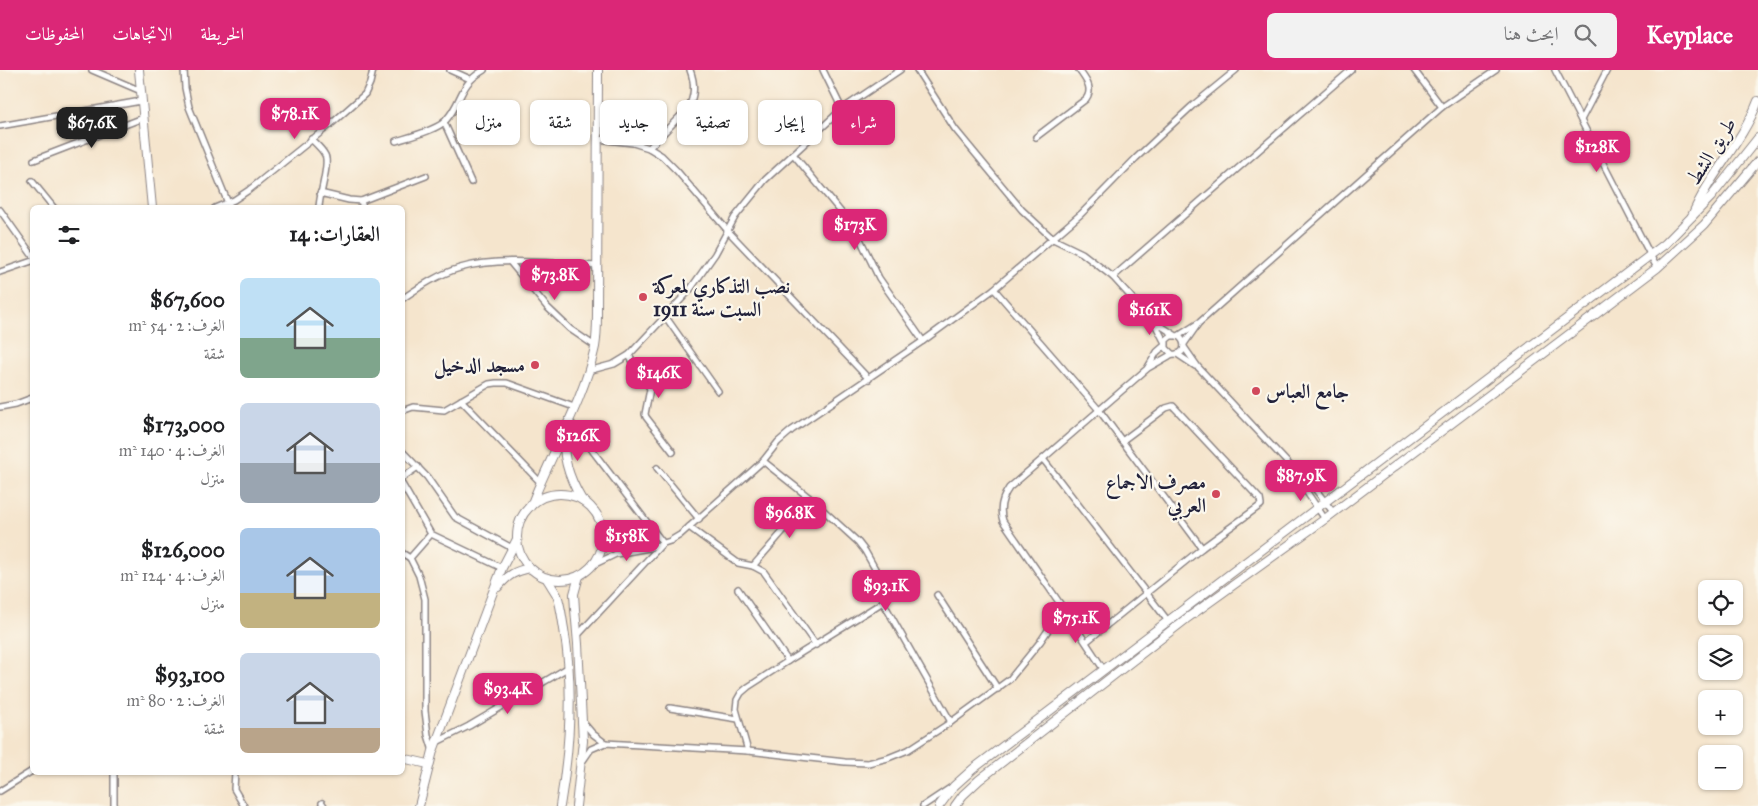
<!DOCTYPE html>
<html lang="ar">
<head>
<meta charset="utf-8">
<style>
  body { margin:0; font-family:"IM FELL Great Primer",Amiri,serif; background:#f2f2f2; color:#202124; direction:rtl; height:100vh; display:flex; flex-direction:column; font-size:19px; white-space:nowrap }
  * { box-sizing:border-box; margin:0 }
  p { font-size:16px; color:#757577 }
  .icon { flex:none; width:28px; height:28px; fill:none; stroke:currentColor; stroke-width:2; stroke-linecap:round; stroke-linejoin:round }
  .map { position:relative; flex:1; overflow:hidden; direction:ltr }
  .sheet { position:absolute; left:30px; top:135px; width:375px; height:570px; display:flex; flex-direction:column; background:#fff; border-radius:8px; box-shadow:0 1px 4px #0004; direction:rtl }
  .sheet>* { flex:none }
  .hud { position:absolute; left:420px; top:30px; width:475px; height:45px; direction:rtl; display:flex; gap:10px }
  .fabs { position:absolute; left:1698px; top:510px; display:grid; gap:10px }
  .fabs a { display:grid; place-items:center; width:45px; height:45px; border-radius:8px; background:#fff; box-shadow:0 1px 4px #0004; font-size:25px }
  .price { position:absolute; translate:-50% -42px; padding:0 11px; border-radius:10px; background:#db2777; color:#fff; font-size:16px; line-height:32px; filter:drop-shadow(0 1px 2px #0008) }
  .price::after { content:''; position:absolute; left:50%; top:30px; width:15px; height:11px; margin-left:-8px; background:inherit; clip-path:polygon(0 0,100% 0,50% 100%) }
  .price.on { background:#222; color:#fff }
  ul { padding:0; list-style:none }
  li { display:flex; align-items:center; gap:15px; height:125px; padding:0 25px }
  li span { display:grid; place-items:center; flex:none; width:140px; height:100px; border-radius:8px; color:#555 }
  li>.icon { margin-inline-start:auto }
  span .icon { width:60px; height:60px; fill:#fffc; stroke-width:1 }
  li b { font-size:21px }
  h2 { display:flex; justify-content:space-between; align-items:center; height:60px; padding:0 25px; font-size:21px }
  .pill { padding:0 18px; border-radius:8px; background:#fff; box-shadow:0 1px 4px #0004; font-size:18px; line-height:45px }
  .pill.on { background:#db2777; color:#fff }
  header { display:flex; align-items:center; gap:30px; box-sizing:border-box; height:70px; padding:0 25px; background:#db2777; color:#fff }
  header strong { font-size:24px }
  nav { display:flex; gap:28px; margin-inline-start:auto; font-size:18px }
  .search { width:350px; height:45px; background:#f2f2f2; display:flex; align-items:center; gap:12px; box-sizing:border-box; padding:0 18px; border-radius:8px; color:#757577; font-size:19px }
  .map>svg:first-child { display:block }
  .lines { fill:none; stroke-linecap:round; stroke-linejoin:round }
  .street-casing { stroke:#8c8484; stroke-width:8 }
  .secondary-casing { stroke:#8c8484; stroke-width:10 }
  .primary-casing { stroke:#8c8484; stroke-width:10 }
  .street { stroke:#fff; stroke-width:5 }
  .secondary { stroke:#fff; stroke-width:8 }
  .primary { stroke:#fff; stroke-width:8 }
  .poi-dot { fill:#d1495b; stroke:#fbf7ec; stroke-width:2 }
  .labels { text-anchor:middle; stroke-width:4.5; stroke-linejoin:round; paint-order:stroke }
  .street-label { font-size:20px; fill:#22223b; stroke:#fbf7ec }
  .poi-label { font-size:20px; font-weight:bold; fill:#22223b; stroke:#fbf7ec; text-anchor:start }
</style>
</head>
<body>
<header>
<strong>Keyplace</strong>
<div class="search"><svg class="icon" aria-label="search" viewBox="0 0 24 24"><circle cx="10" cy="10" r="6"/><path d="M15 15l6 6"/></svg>ابحث هنا</div>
<nav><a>الخريطة</a><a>الاتجاهات</a><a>المحفوظات</a></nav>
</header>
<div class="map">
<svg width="1758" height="736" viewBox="0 0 1758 736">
  <rect width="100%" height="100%" fill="#fbf7ec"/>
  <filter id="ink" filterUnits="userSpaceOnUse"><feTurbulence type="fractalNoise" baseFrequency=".02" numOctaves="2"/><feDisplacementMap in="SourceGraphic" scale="10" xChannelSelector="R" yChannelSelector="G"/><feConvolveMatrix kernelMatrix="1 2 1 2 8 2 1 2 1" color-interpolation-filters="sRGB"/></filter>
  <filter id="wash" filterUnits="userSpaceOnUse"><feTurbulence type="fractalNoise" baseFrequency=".0096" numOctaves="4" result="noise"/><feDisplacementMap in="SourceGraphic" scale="20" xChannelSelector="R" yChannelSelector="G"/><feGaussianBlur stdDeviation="1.12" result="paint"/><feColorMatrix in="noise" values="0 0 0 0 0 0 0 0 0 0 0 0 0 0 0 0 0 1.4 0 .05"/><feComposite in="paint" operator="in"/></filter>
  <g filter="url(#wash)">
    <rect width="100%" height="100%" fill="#f5e5cd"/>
  </g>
  <g filter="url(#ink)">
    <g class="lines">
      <defs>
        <g id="street">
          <polyline points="92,0 141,21"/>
          <polyline points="184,0 185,18 189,37 230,138"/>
          <polyline points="450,0 470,9"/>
          <polyline points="823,0 842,39"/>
          <polyline points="917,0 955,59 1022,140 1053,169 1082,183 1113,207 1152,250 1175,265"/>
          <polyline points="1414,0 1442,37"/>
          <polyline points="1555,0 1657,198"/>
          <polyline points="1581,50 1607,0"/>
          <polyline points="444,52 471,112"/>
          <polyline points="0,56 141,31"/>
          <path d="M1036,67L1086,29C1094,18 1085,9 1079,0"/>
          <path d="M311,69C316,74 322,79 325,85C330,94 319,125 319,138"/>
          <polyline points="598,69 633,73 649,78 662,86 677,101 728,161 869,309"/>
          <path d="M396,71C409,67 438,60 446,50C463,31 458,15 484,0"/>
          <path d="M649,78L688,38C695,26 695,13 690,0"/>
          <polyline points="793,84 845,147 860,169 879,208 923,271"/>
          <polyline points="34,90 143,48"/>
          <polyline points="32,111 54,138"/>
          <polyline points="320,123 349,130 361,131 363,138"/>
          <polyline points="361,131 426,106"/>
          <polyline points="215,138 234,130 249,120 330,55 365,24 370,13 373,0"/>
          <polyline points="0,140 32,185"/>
          <polyline points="510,192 547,237 570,259 595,276"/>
          <polyline points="0,202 32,191"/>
          <polyline points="1113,207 1351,0"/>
          <polyline points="994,219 1099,340 1202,478"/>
          <path d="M402,229C421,216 439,204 460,198C500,186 556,194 598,196"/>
          <polyline points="665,246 718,321"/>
          <polyline points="1154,252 1165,273"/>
          <polyline points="1178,266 1200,252 1442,37 1496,0"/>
          <polyline points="1184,274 1198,254"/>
          <polyline points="1184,277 1198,297 1297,403 1312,415 1333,442"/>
          <polyline points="1177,284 1195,296"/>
          <polyline points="629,285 637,300 648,315 650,319 645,344 646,347 673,382"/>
          <polyline points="1148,297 1157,282 1165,275"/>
          <polyline points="588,301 614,294 629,285 689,221 715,184 735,147 765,110 842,39 900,0"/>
          <polyline points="461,330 540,412"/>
          <polyline points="0,337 16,334 32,328"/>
          <polyline points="402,341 413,337 444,340 489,314 496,313 507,313 574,337"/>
          <polyline points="569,350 663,473 577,566"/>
          <polyline points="402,381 427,407 455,447 512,478"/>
          <polyline points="1043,389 1168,551"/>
          <polyline points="657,398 699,449"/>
          <polyline points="1297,404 1306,421 1325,449"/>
          <polyline points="402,408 418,397"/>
          <polyline points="402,414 431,464 502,498"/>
          <polyline points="600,453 621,465 656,476"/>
          <polyline points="689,457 738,493 753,496 764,502 816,575"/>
          <polyline points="431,464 410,488 419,506 425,529 425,641 428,665 433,681"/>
          <polyline points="402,483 410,488"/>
          <polyline points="591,496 616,484 649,478 670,471 680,465 763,391 778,372 792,360 923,271 994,219 1081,144 1136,88 1192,36 1236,0"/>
          <polyline points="753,496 811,429"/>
          <polyline points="738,519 788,591"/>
          <polyline points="937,525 998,619"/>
          <polyline points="883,532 951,652"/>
          <polyline points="1063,538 1104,600"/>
          <polyline points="1086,572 1202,478 1261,435 1260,429 1173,336 1166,338 1122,371"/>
          <polyline points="670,638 738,649"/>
          <polyline points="582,651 593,664 605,673"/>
          <polyline points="437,672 469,656 569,597"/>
          <polyline points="748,681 736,639 737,630 741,623 748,617 788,591 883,532 885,519 883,513 865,481 858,472 811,429 763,391"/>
          <path d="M582,692L591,679L605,673L748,681L845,692L868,693L888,688L908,680L951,652L1010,609L1040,572L1063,538L1003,451C999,439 1002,428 1009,418L1148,298C1155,294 1162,290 1169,286C1171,284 1174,284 1177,284C1187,282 1185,270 1178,266H1171L1166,270V278L1172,284"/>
          <polyline points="235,702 234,719 244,736"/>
          <polyline points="0,721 32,701"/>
          <polyline points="322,733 324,736"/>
          <polyline points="114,736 114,702"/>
          <polyline points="923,736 950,718"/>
        </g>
        <g id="secondary">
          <polyline points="139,0 152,138"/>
          <path d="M1692,146C1709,105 1742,73 1758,31"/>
          <path d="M565,362C561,387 570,410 582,430"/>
          <path d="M531,436C551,383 583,333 595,277C597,266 597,254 597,243L598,0"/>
          <path d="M498,517C508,505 515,501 530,498"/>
          <polyline points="402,688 428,694"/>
          <polyline points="419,736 433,681 502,498 517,469"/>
        </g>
        <g id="primary">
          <circle cx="560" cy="467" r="43"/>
          <path d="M547,509C550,514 554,520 557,525C561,536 562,548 564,559C574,618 570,678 560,736"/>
          <polyline points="576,736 583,671 578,574 575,539 574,524 579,506"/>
          <polyline points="939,736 954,716 973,699 1665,174 1711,127 1758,68"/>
          <polyline points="955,736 963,725 979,710 1186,549 1325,449 1657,198 1704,155 1758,91"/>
        </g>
      </defs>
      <use href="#street" class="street-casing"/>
      <use href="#secondary" class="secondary-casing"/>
      <use href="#primary" class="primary-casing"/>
      <use href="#street" class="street"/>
      <use href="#secondary" class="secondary"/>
      <use href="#primary" class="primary"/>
    </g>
  </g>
  <g class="poi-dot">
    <circle cx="643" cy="227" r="5"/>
    <circle cx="535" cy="295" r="5"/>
    <circle cx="1256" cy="321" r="5"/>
    <circle cx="1216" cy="424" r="5"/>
  </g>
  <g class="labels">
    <g class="street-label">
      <text transform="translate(1711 81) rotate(-58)" y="7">طريق الشط</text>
    </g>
    <g class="poi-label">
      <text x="653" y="223">نصب التذكاري لمعركة<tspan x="653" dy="23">السبت سنة 1911</tspan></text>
      <text x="525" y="302" text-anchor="end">مسجد الدخيل</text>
      <text x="1266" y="328">جامع العباس</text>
      <text x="1206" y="419" text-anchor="end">مصرف الاجماع<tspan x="1206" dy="23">العربي</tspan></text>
    </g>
  </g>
</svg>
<div class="fabs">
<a><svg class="icon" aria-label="locate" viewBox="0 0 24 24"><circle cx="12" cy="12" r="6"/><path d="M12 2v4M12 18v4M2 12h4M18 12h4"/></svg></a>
<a><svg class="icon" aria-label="layers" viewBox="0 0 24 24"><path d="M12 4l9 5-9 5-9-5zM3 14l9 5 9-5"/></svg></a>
<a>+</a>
<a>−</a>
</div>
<b class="price" style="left:295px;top:70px">$78.1K</b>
<b class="price on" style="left:92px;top:79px">$67.6K</b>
<b class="price" style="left:1597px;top:103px">$128K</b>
<b class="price" style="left:855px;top:181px">$173K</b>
<b class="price" style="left:555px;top:231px">$73.8K</b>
<b class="price" style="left:1150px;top:266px">$161K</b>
<b class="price" style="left:659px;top:329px">$146K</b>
<b class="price" style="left:578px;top:392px">$126K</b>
<b class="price" style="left:1301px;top:432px">$87.9K</b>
<b class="price" style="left:790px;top:469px">$96.8K</b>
<b class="price" style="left:627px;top:492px">$158K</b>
<b class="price" style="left:886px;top:542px">$93.1K</b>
<b class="price" style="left:1076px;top:574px">$75.1K</b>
<b class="price" style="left:508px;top:645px">$93.4K</b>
<div class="hud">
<a class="pill on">شراء</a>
<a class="pill">إيجار</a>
<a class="pill">تصفية</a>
<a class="pill">جديد</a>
<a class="pill">شقة</a>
<a class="pill">منزل</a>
</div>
<section class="sheet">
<h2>العقارات: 14<svg class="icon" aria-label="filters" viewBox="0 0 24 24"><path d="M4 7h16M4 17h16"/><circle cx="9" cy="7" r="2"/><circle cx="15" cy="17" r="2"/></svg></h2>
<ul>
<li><span style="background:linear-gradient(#bfe0f5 60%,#7fa58c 0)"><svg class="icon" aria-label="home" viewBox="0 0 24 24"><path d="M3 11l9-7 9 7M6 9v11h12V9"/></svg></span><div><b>$67,600</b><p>الغرف: 2 · 54 m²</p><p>شقة</p></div></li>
<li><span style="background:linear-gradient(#c9d6e8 60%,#9aa5b1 0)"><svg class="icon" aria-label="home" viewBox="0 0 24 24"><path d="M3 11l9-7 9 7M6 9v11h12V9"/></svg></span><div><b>$173,000</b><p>الغرف: 4 · 140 m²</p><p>منزل</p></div></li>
<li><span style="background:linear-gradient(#a9c7e8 65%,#c2b280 0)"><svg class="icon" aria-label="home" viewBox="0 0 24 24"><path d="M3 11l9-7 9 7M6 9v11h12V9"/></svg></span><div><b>$126,000</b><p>الغرف: 4 · 124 m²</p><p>منزل</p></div></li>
<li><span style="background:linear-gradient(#c9d6e8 75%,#b9a48a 0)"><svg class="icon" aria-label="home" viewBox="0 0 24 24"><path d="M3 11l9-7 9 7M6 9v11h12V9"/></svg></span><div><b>$93,100</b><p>الغرف: 2 · 80 m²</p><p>شقة</p></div></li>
</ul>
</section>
</div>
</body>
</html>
